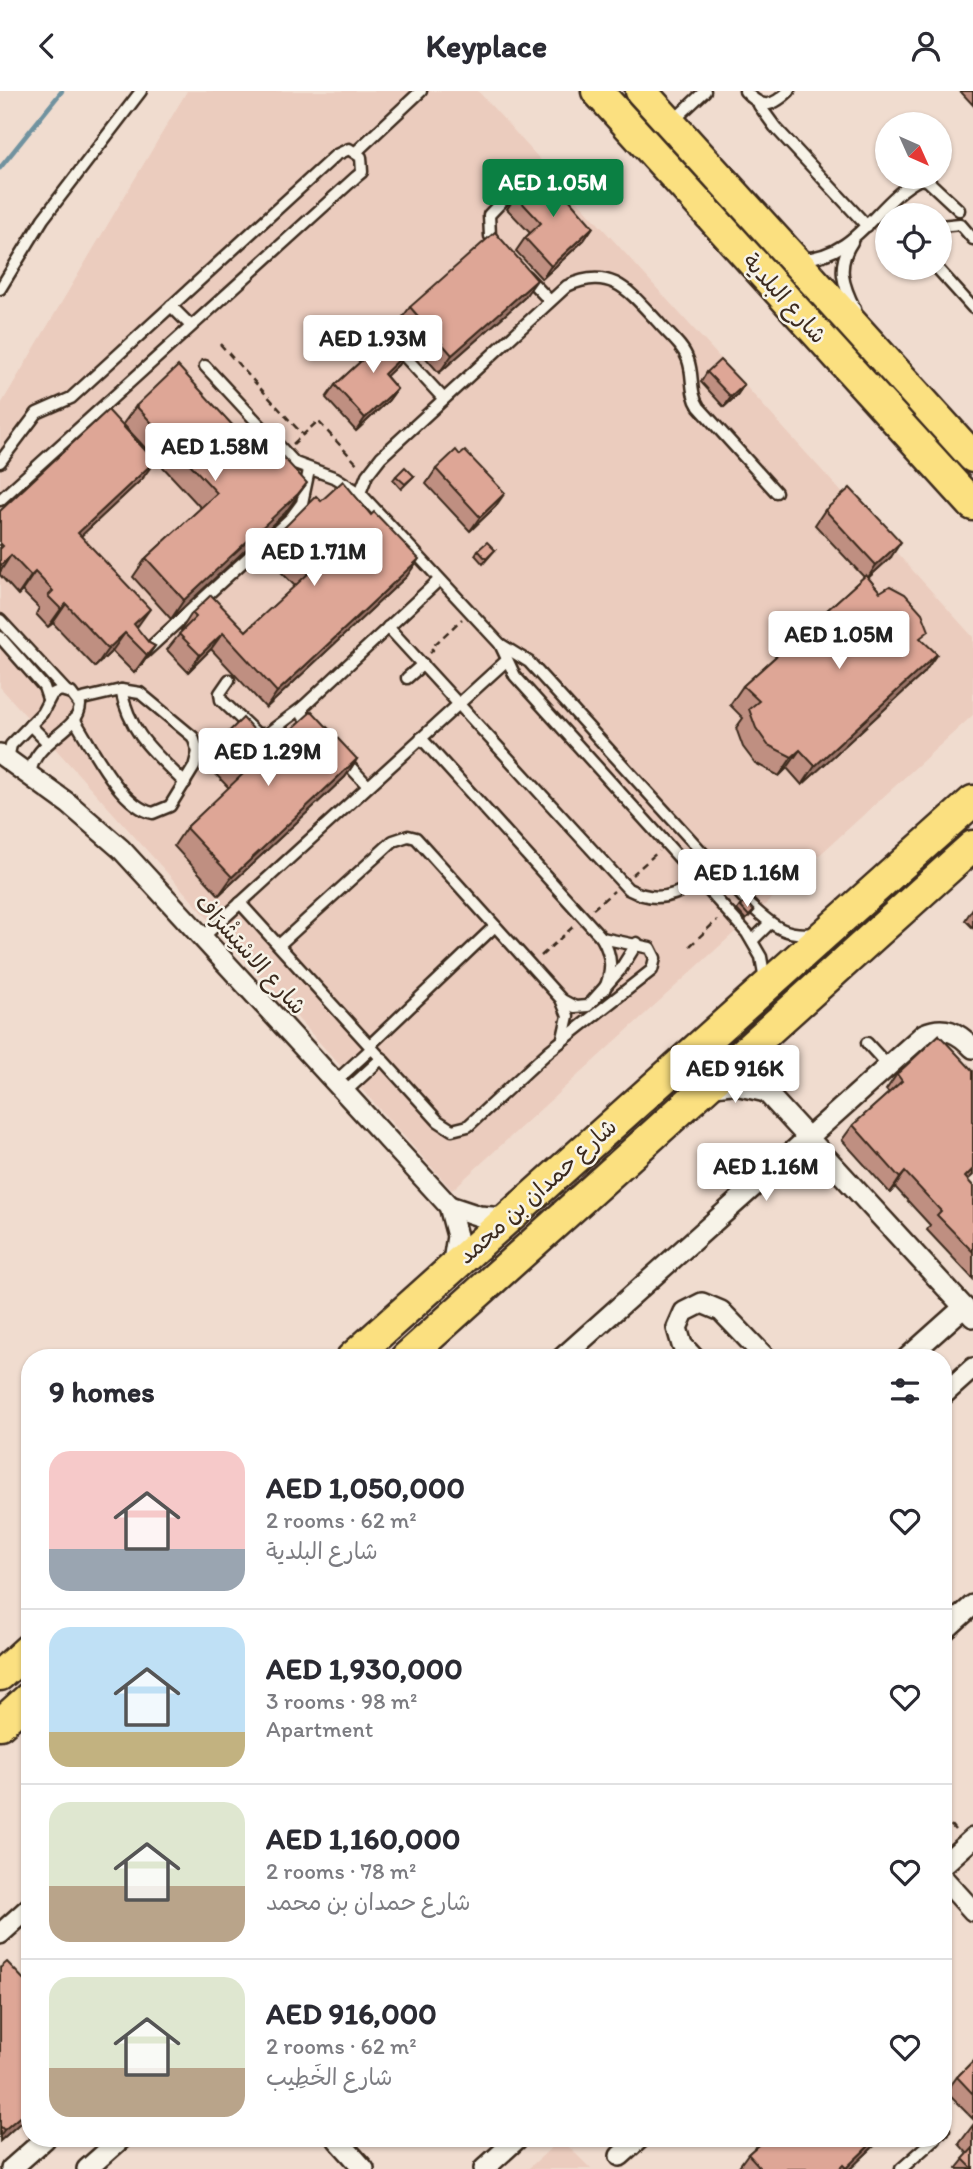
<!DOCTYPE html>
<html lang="en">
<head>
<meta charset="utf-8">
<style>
  body { margin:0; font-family:Itim,"Playpen Sans Arabic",sans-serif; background:#f2f2f3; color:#2b2b33; height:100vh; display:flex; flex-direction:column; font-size:26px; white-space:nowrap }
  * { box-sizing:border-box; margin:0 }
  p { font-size:23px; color:#7c7c81 }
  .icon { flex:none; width:38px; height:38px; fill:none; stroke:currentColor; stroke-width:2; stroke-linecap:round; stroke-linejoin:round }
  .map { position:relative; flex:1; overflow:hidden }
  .drawer { position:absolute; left:21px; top:1258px; width:931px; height:798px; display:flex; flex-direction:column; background:#fff; border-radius:28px; box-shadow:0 2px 5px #0004 }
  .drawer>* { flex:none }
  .needle { width:46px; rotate:135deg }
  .tools { position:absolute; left:875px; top:21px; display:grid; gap:14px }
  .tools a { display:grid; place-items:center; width:77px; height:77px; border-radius:50%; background:#fff; box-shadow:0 2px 5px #0004; font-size:35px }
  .price { position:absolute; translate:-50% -60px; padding:0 16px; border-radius:7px; background:#fff; color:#222; font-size:23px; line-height:46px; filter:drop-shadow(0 2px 4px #0008) }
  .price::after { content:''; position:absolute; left:50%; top:42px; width:21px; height:16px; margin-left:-10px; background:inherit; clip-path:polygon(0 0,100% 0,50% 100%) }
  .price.selected { background:#0b8043; color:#fff }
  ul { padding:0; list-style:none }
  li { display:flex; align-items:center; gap:21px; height:175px; padding:0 28px }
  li+li { border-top:2px solid #e1e1e2 }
  li span { display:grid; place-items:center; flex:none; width:196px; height:140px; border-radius:21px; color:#555 }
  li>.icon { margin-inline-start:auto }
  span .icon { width:84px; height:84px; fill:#fffc; stroke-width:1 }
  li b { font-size:30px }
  h2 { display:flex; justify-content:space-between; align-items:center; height:84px; padding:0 28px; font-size:30px }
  header { display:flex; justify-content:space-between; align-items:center; height:91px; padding:0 28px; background:#fff; font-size:32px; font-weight:800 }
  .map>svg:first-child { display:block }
  .built { fill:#ebccbe }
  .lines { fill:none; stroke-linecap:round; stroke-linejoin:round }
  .stream { stroke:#70929f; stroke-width:4.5 }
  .lane-casing { stroke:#3b2a1e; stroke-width:15 }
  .street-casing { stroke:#3b2a1e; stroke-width:24 }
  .primary-casing { stroke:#3b2a1e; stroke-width:35 }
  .path { stroke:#3b2a1e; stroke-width:2.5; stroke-dasharray:7 5; stroke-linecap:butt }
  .lane { stroke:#f7f3e8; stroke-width:10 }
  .street { stroke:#f7f3e8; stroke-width:19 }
  .primary { stroke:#fbe080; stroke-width:30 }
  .wall { fill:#bf8f81; stroke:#3b2a1e; stroke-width:2 }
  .shaded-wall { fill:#9b7469; stroke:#3b2a1e; stroke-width:2 }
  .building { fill:#dea696; stroke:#3b2a1e; stroke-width:2 }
  .labels { text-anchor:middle; stroke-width:5; stroke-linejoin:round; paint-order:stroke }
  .street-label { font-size:23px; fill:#3b2a1e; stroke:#f7f3e8 }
</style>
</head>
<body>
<header><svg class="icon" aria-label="back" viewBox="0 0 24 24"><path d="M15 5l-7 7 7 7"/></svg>Keyplace<svg class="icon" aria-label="person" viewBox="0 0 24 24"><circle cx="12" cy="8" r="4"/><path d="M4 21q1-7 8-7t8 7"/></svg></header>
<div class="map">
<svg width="973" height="2078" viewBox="0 0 973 2078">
  <rect width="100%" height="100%" fill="#f0dccf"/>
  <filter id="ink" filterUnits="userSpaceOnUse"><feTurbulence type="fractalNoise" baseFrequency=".0143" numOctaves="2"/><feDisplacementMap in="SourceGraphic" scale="14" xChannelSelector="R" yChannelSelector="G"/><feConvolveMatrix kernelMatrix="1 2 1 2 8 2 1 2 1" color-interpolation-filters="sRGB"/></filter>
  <g filter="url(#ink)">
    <g class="built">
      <polygon points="187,0 478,0 973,546 973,624 452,1099 0,596 0,315"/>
      <polygon points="561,2048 591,2078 528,2078"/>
    </g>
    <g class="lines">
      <polyline class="stream" points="0,77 62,0"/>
      <defs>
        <g id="lane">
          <path d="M745,0C762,18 771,17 789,0"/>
          <polyline points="759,14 775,36 867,135"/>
          <polyline points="672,31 705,0"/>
          <polyline points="356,61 421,0"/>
          <polyline points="940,135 960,133 973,148"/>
          <path d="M852,151C836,175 843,194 855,218"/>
          <polyline points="496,154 490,145 489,124 525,86"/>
          <path d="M800,168C859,166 876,110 920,88L928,90L959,119"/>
          <polyline points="937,177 973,217"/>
          <polyline points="526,185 550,210"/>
          <polyline points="0,198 43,128 141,0"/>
          <polyline points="171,215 191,235"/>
          <polyline points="397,257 443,307"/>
          <path d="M205,275L295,372L336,387L360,402L500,553L529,571L752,816C773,835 786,846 815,842"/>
          <polyline points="0,371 37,322 71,307 336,64 349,58 361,66 362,81 356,86 0,409"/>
          <path d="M360,402L367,384L381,366L567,195C611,174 630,201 658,231C668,243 683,254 688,269C694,285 689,301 699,316L776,401"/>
          <polyline points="0,529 66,600"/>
          <path d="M388,536L628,798C664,817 688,799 715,775"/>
          <polyline points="0,546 44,596 48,608"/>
          <polyline points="500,553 515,585 747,842 761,866 765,889"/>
          <polyline points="144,562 291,427 302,412 309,379"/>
          <polyline points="407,587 423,573"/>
          <polyline points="229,589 220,602 221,609 257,643 267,643 303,616"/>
          <path d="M121,599C130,643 154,661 185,692"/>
          <path d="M74,628C92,656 120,715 153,722L170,715L194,676L198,661L193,646L140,602L121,599L78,609"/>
          <polyline points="30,634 47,651"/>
          <polyline points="313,635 303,625 303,616 439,489"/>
          <path d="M421,647L602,847C612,865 613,880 604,899"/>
          <path d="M8,668L11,654L42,622L52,603L61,599L71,602L80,614C79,641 33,649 30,684"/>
          <polyline points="344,669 368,695"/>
          <polyline points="240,812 438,1030 452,1039 468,1035 549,960 652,879 655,867 650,857 602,847"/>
          <polyline points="202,847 506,570"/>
          <polyline points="753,849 770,832"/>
          <polyline points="279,854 393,750 408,745 416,747 561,908 568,925 563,947"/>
          <polyline points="562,909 575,916 588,915 620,879 637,852"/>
          <polyline points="867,952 888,975"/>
          <polyline points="370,954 495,835"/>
          <polyline points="335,991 372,957"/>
          <polyline points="344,1002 382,967"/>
          <polyline points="943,2040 944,2039"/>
          <polyline points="901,2078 935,2048"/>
        </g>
        <g id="street">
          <polyline points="0,663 69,713 121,758 449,1115 457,1145 452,1177"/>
          <polyline points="765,943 760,978 766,1001 973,1226"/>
          <polyline points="706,996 731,993 766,1001"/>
          <polyline points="449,1115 479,1125 506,1127"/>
          <path d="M562,1267L924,943C944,934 958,941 973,957"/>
          <polyline points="694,1267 682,1254 677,1237 684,1221 702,1212 721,1220 766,1267"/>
          <polyline points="907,1267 964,1216"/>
          <polyline points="943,1304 973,1277"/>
          <polyline points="943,1541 973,1514"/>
          <polyline points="943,1774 973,1747"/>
          <polyline points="943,1787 973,1820"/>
          <polyline points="0,1843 30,1816"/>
          <polyline points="337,2048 364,2078"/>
          <polyline points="620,2065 639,2048"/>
          <polyline points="11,2078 45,2048"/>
          <polyline points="87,2078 121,2048"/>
          <polyline points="484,2078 517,2048"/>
        </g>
        <g id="primary">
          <polyline points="597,0 973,414"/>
          <polyline points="641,0 973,366"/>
          <polyline points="352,1267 973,710"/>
          <polyline points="406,1267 973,755"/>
          <polyline points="0,1584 30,1557"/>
          <polyline points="0,1633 30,1606"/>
        </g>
      </defs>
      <use href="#lane" class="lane-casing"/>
      <use href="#street" class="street-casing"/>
      <use href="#primary" class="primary-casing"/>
      <g class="path">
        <polyline points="220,253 303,344"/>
        <polyline points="293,353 318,330 359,375"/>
        <polyline points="430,562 433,559 431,557 462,528"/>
        <polyline points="632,784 659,760"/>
        <polyline points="593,818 614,800"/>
        <polyline points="690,855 717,829"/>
        <polyline points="541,865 575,834"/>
        <polyline points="943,1725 955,1739"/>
      </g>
      <use href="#lane" class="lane"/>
      <use href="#street" class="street"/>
      <use href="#primary" class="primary"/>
    </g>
    <g class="wall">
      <polygon points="960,0 973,0 973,14"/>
      <polygon points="516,105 593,136 584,149 542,188 516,160 525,147 530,142 507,118"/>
      <polygon points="524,207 439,282 397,234 410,216"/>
      <polygon points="367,256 398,274 386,285 397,298 388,310 356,340 326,307 335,294 360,271 358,269"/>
      <polygon points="707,281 744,294 737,304 724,316 701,291"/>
      <polygon points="136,315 285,422 171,528 133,486 146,467 201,417 123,333"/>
      <polygon points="436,378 495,416 470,440 426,393"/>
      <polygon points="396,385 414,385 401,398 393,389"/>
      <polygon points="142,388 81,445 136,537 149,552 155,555 142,573 134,582 112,560 95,576 53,532 48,536 36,523 39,517 22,500 18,504 0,484 0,420"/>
      <polygon points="321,410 407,485 266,617 211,558 188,581 167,559 182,540 181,539 192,522 246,540 295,495 271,471 279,460 273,454 284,437"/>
      <polygon points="825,419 891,466 868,487 922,550 924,582 802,694 787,677 779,685 755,672 743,656 736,637 743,627 730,614 743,595 864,486 815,434"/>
      <polygon points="478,459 495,459 483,473 475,464"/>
      <polygon points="217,652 271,657 357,668 345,686 219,804 174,755 186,737 229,697 204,671"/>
      <polygon points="740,815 754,820 746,829 737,819"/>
      <polygon points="973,817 973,837 965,829"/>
      <polygon points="939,944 973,1084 967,1089 973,1095 973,1188 927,1139 930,1134 895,1096 890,1102 842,1049 853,1034 889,1002 886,999 897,983"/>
      <polygon points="0,1877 30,1895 30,2023 0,2050"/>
      <polygon points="973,1970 973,2028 946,2001 957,1986"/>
      <polygon points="973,2034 973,2078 956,2078 968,2063 959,2053"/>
      <polygon points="765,2048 880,2048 874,2055 850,2078 737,2078 748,2063"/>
    </g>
    <g class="shaded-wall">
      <polygon points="593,136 584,149 542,188 551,175"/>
      <polygon points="537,189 524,207 439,282 452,264"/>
      <polygon points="407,261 398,274 375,296 384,283"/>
      <polygon points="744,294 737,304 724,316 731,306"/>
      <polygon points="397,298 388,310 356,340 365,327"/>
      <polygon points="155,370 142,388 65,460 78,442"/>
      <polygon points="307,392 285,422 171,528 184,509"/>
      <polygon points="505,402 495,416 470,440 480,426"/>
      <polygon points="901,451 891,466 867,488 876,474"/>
      <polygon points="11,464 0,481 0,475"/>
      <polygon points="419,468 407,485 266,617 277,601"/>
      <polygon points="35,481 22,500 18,504 31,485"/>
      <polygon points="66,513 53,532 48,536 61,518"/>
      <polygon points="150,518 137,536 128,545 134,533"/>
      <polygon points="125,542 112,560 95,576 108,558"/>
      <polygon points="223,542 211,558 188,581 200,564"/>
      <polygon points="155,555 142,573 134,582 147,564"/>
      <polygon points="937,563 924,582 802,694 815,675"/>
      <polygon points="800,659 787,677 779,685 792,666"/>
      <polygon points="357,668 345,686 219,804 232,786"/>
      <polygon points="973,1078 973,1084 954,1101 965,1086"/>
      <polygon points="905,1081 895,1096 890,1102 900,1087"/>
      <polygon points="30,2017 30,2023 0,2050 0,2045 4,2039"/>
      <polygon points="876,2048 880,2048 874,2055 850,2078 845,2078"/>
    </g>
    <g class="building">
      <polygon points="544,79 593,136 551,175 525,147 541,132 516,105"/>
      <polygon points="495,141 537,189 452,264 410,216"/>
      <polygon points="386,238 407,261 384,283 397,298 365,327 335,294 371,261 367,256"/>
      <polygon points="720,269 744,294 731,306 707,281"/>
      <polygon points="178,275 259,363 271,353 307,392 298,403 184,509 146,467 217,402 136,315"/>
      <polygon points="108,319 155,370 78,442 150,518 134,533 149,552 155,555 147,564 125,542 108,558 66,513 61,518 48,505 53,500 35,481 31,485 11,464 0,475 0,458 3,455 0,452 0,420"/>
      <polygon points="456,359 460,364 465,360 505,402 480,426 436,378"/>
      <polygon points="405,376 414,385 405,393 396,385"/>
      <polygon points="343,390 371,424 374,421 419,468 277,601 223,542 200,564 179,543 196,526 192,522 211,504 246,540 310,481 283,454 292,446 284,437 316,405 321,410"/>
      <polygon points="850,397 901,451 876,474 825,419"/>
      <polygon points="487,451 495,459 486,468 478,459"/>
      <polygon points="866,484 880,501 890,495 905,503 922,522 929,540 920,547 937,563 815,675 800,659 792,666 768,654 756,637 749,618 759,610 743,595"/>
      <polygon points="312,620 357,668 232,786 186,737 244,682 217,652 243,627 271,657"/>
      <polygon points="745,810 754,820 749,825 740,815"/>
      <polygon points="939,944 973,980 973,1078 965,1086 973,1095 973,1161 937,1124 941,1120 905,1081 900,1087 853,1034 902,990 897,983"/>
      <polygon points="7,1871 30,1895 30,2017 4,2039 0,2035 0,1877"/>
      <polygon points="973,1970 973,2003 957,1986"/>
      <polygon points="765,2048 876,2048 846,2077 843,2074 839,2078 755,2078 759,2075 748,2063"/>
      <polygon points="973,2057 973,2078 971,2078 972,2077 963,2068"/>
    </g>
  </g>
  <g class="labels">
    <g class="street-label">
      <text transform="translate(785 207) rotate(48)" y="8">شارع البلدية</text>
      <text transform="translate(251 863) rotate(48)" y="8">شارع الاسْتِشْرَاف</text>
      <text transform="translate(537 1100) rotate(-42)" y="8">شارع حمدان بن محمد</text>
    </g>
  </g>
</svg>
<div class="tools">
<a><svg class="needle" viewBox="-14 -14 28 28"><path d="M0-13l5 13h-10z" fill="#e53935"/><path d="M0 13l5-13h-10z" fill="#7c7c81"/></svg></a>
<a><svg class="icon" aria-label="locate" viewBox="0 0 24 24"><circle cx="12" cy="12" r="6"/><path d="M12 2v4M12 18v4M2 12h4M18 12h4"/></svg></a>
</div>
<b class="price selected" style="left:553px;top:128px">AED 1.05M</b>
<b class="price" style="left:373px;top:284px">AED 1.93M</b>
<b class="price" style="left:215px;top:392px">AED 1.58M</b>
<b class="price" style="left:314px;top:497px">AED 1.71M</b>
<b class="price" style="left:839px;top:580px">AED 1.05M</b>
<b class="price" style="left:268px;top:697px">AED 1.29M</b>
<b class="price" style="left:747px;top:818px">AED 1.16M</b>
<b class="price" style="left:735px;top:1014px">AED 916K</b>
<b class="price" style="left:766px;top:1112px">AED 1.16M</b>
<section class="drawer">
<h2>9 homes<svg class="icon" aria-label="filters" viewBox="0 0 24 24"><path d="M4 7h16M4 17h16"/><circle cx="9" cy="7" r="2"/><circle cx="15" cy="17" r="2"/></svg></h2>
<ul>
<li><span style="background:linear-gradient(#f6c9c9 70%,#9aa5b1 0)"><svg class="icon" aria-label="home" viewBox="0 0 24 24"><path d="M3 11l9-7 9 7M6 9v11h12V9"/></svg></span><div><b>AED 1,050,000</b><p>2 rooms · 62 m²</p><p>شارع البلدية</p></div><svg class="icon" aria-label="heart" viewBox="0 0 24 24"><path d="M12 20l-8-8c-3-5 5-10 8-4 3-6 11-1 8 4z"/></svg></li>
<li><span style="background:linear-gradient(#bfe0f5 75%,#c2b280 0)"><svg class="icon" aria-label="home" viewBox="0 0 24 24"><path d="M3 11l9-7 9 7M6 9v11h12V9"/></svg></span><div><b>AED 1,930,000</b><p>3 rooms · 98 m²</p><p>Apartment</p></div><svg class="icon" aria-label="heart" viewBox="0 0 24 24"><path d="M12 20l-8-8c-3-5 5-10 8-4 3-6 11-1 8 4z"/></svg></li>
<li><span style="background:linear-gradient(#dfe7d0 60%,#b9a48a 0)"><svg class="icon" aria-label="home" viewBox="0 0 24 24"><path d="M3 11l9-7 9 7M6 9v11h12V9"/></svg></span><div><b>AED 1,160,000</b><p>2 rooms · 78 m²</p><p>شارع حمدان بن محمد</p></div><svg class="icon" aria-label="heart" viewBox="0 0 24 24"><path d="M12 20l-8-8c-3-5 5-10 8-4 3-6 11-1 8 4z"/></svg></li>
<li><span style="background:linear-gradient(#dfe7d0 65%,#b9a48a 0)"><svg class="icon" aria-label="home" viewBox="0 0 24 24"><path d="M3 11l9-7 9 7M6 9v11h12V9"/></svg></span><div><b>AED 916,000</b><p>2 rooms · 62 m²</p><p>شارع الخَطِيب</p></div><svg class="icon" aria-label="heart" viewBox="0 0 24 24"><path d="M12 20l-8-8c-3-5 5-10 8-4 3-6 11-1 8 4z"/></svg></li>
</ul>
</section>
</div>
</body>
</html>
